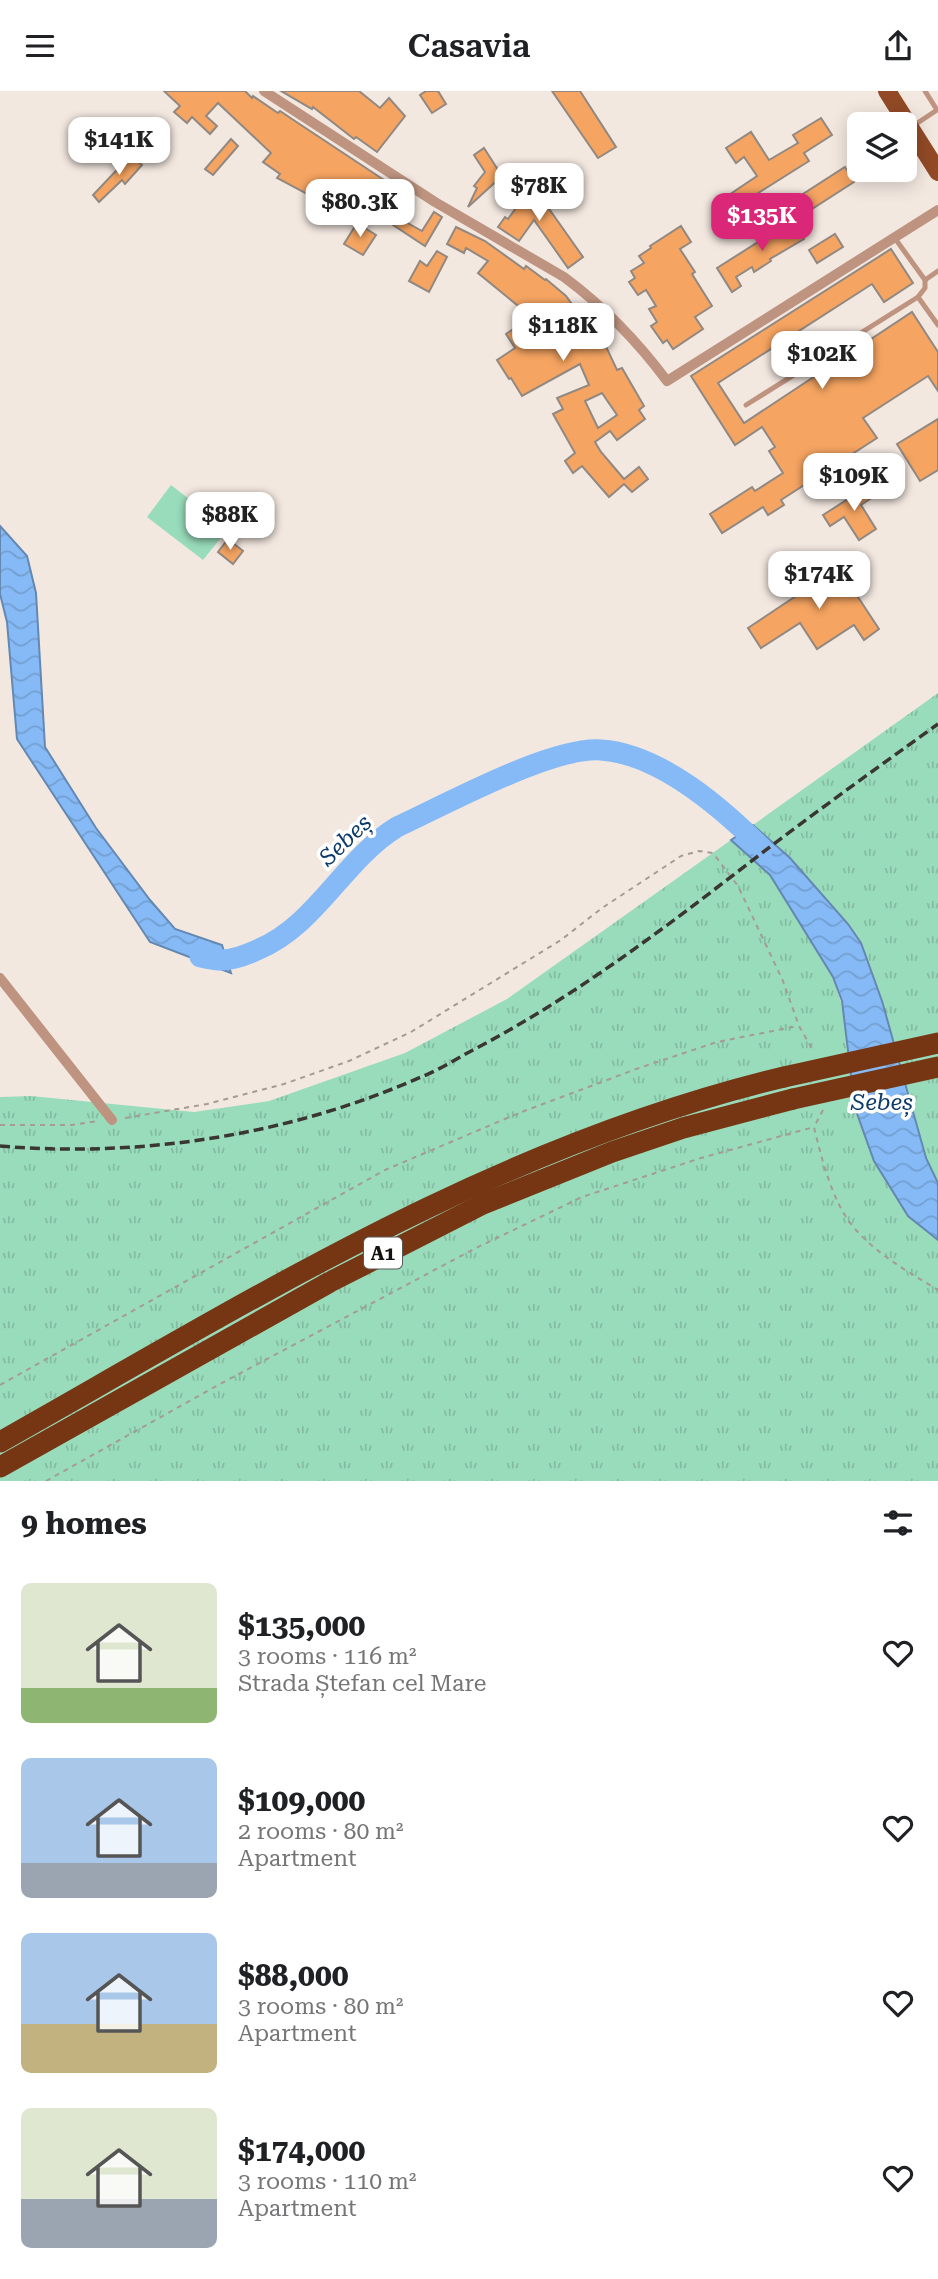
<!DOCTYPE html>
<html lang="en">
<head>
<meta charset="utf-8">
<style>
  body { margin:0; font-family:"Roboto Serif",serif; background:#f2f2f2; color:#202124; height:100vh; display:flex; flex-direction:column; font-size:26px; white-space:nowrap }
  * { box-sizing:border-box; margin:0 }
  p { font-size:23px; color:#757577 }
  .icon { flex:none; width:38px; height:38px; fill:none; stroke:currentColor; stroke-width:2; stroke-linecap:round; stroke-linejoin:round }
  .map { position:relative; height:1390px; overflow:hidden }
  .panel { display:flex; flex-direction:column; background:#fff; flex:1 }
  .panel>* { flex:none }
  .fabs { position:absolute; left:847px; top:21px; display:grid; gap:14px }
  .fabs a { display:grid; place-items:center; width:70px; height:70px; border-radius:10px; background:#fff; box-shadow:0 4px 18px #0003; font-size:35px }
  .price { position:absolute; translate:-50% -60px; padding:0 16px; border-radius:14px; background:#fff; color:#222; font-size:23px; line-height:46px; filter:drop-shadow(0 2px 4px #0008) }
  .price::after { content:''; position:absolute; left:50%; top:42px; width:21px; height:16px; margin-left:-10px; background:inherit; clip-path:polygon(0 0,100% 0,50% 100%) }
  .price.on { background:#db2777; color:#fff }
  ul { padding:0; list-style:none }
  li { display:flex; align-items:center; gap:21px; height:175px; padding:0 21px }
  li span { display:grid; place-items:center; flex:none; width:196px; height:140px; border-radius:10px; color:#555 }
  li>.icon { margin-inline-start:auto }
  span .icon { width:84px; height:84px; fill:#fffc; stroke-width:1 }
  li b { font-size:30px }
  h2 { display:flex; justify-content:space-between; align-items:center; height:84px; padding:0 21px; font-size:30px }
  header { display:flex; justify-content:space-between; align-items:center; height:91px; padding:0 21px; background:#fff; font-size:32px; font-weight:600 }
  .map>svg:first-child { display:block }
  .grass { fill:url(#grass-tufts) }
  .pitch { fill:#99dcbb }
  .water { fill:url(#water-waves); stroke:#6488b1; stroke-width:2 }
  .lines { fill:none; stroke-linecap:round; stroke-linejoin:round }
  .river { stroke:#86baf6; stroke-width:21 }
  .building { fill:#f5a461; stroke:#918881; stroke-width:2; fill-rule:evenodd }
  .path { stroke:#a49b95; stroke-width:2; stroke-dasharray:5 5; stroke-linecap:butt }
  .lane { stroke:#be9481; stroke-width:5 }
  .street { stroke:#be9481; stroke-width:10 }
  .primary { stroke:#924a26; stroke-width:18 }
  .highway { stroke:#773613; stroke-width:21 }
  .rail { stroke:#3a3632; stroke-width:3.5; stroke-dasharray:10 5; stroke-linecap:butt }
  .highway-bridge { stroke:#773613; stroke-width:21 }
  .labels { text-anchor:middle; stroke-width:7; stroke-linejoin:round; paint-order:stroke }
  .shield { fill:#fff; stroke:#5b5957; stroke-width:2 }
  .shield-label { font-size:19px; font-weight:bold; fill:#15120f }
  .water-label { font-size:23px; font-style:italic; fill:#0c3b6a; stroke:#fff }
</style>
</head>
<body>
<header><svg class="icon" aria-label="menu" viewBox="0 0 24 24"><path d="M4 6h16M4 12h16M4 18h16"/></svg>Casavia<svg class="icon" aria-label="share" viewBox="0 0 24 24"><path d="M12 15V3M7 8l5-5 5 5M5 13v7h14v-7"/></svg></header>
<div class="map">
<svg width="938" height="1390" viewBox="0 0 938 1390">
  <defs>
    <pattern id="grass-tufts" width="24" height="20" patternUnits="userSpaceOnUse" patternTransform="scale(1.75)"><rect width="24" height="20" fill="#99dcbb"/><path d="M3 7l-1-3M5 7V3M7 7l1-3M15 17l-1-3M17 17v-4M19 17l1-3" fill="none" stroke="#83bca0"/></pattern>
    <pattern id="water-waves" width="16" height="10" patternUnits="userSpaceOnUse" patternTransform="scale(1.75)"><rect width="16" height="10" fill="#86baf6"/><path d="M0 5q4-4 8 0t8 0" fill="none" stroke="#739fd2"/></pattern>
  </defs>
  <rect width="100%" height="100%" fill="#f3e8e0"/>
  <g class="grass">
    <polygon points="938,602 938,1092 926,1067 882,910 861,852 848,833 790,767 753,734"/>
    <polygon points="731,749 770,784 833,886 908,1125 938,1149 938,1390 0,1390 0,1006 31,1005 194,1021 269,1010 405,962 507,908"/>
  </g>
  <polygon class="pitch" points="171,394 228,438 203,469 147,426"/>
  <g class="water">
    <polygon points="0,435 27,465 36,502 45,656 96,737 150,809 175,838 222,854 231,882 150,851 17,648 7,531 0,503"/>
    <polygon points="753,734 790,767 848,833 861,852 882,910 926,1067 938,1092 938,1149 908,1125 874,1070 855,1017 842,910 833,886 770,784 731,749"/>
  </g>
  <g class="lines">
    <path class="river" d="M200,866C206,867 214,869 221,869C233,869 246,864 257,859C317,834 343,769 397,736C445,714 552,655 601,659C661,663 723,718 763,758"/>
  </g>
  <g class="building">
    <polygon points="164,0 245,0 252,7 253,5 278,22 280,20 298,32 384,89 359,127 349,121 351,117 327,101 322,111 277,87 280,83 263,71 271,62 218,12 206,25 217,35 210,43 192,26 187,32 174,21 180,15"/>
    <polygon points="281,0 359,0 380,17 389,7 405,25 377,61 356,46 354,48 313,16 312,18"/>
    <polygon points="426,0 438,0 446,13 432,22 420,4"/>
    <polygon points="552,0 580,0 616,56 598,67"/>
    <polygon points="821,27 832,44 804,62 809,70 725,123 717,112 757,85 744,66 736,72 726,57 751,41 769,69 798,52 793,44"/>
    <polygon points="231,48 238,55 213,84 205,78"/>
    <polygon points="484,57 502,85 468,116 477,97 474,95 485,81 474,64"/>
    <polygon points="131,64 142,74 125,93 122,89 99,111 93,104"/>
    <polygon points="845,76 854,91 801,125 792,110"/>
    <polygon points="528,88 583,166 568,177 534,129 519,150 498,136 505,126 508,128 521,110 513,99"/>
    <polygon points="402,112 412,119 404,130 422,140 434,121 442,126 425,155 384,128 394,114 398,117"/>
    <polygon points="796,127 805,141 804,148 770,168 771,170 754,181 752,176 736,186 741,195 732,201 717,177"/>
    <polygon points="357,132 376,144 363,164 344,153"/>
    <polygon points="681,135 691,151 680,158 695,181 692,183 712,215 695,226 703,238 673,258 667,249 663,252 651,235 657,231 649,218 656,215 646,199 638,204 629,191 635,187 631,180 644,172 639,165 651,157 650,155"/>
    <path d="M456,136L485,150L524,178L526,175L545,189L546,188L566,205L598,249L602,247L617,279L622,277L644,315L639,319L645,328L617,349L610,340L595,351L601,361L624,388L639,376L648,388L632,401L624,393L609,406L582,375L573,382L565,370L575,362L553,323L563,318L557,307L589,294L580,273L522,305L511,287L509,288L497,269L515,257L506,243L519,234L514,225L523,219L478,182L488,170L466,157L464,162L447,153ZM602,302L617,324L598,337L585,310Z"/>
    <polygon points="835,143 843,156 817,172 809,159"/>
    <polygon points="891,158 913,192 884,211 872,193 718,292 744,332 912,221 938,261 938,300 928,285 863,327 877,347 781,409 784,414 768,424 763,416 722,442 710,423 752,396 755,400 783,382 769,360 775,356 762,336 735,354 691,285"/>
    <polygon points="437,160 447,166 429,201 409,190 420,170 427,175"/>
    <polygon points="938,328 938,379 920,390 897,353"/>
    <polygon points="870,394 876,404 861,414 876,438 859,449 844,426 830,435 823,424"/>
    <polygon points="228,448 243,460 233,473 218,461"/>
    <polygon points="831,465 879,538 864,549 854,534 817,558 800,532 761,557 748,537 823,487 815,475"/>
  </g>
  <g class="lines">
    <g class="path">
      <path d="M823,1019L814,1036C821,1066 832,1109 851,1133C874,1162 907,1180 938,1199"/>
      <polyline points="125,1027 207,1013 284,993 349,970 411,941 561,849 602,817 681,765 699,760 713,762 738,795 783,890 799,935 814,961"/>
      <polyline points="0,1034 72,1034 98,1030"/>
      <polyline points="0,1294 385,1079 519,1022 639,977 717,951 798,935"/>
      <polyline points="46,1390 220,1293 474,1158 582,1106 701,1067 814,1036"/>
    </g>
    <g class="lane">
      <polyline points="913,35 937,19 925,0"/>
      <polyline points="925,189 938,180"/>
      <polyline points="918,206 938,234"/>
      <polyline points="746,314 918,206 925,197 925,189 894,146"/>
    </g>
    <g class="street">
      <path d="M264,0L435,111L564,186C603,215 638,251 667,290L938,119"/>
      <polyline points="0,887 112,1029"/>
    </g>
    <polyline class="primary" points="887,0 938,81"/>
    <g class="highway">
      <path d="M0,1351C255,1207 496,1055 784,986"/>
      <polyline points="0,1376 330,1191 483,1113 612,1061 683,1037 793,1008"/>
    </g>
    <path class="rail" d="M0,1055C142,1067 290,1044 421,986C439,979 456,968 473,959C576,905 666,836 758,765C817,720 878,676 938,633"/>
    <g class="highway-bridge">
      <polyline points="784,986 938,952"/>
      <polyline points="793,1008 938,976"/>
    </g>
  </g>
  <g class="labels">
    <rect class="shield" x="364" y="1146.5" width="38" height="31" rx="5"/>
    <g class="shield-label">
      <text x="383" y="1169">A1</text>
    </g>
    <g class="water-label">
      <text transform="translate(345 749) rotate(-44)" y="8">Sebeș</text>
      <text x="882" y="1019">Sebeș</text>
    </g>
  </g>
</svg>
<div class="fabs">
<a><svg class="icon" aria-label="layers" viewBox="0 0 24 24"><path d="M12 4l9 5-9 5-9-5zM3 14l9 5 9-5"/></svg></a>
</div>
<b class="price" style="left:119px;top:86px">$141K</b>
<b class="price" style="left:539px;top:132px">$78K</b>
<b class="price" style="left:360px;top:148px">$80.3K</b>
<b class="price on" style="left:762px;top:162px">$135K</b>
<b class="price" style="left:563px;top:272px">$118K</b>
<b class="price" style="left:822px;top:300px">$102K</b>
<b class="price" style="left:854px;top:422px">$109K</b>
<b class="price" style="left:230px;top:461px">$88K</b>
<b class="price" style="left:819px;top:520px">$174K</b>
</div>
<section class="panel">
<h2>9 homes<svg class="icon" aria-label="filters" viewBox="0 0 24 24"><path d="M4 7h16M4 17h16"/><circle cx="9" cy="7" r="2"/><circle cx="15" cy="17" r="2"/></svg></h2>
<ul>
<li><span style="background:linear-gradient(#dfe7d0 75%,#8fb573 0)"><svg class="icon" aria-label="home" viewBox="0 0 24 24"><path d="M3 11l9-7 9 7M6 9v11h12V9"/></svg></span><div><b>$135,000</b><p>3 rooms · 116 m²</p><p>Strada Ștefan cel Mare</p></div><svg class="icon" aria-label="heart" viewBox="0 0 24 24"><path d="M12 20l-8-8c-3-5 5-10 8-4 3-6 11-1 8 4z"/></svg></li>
<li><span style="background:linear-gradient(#a9c7e8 75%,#9aa5b1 0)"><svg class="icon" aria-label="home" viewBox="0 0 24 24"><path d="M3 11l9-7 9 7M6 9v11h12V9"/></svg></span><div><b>$109,000</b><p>2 rooms · 80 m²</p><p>Apartment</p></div><svg class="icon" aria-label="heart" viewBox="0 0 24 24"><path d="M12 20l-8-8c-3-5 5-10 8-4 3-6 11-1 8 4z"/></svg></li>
<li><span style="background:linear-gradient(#a9c7e8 65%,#c2b280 0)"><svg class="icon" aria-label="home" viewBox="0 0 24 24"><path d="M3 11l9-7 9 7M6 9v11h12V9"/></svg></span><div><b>$88,000</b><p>3 rooms · 80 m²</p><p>Apartment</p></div><svg class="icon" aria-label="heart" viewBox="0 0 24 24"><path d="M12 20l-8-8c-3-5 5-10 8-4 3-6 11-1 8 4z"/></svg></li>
<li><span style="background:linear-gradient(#dfe7d0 65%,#9aa5b1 0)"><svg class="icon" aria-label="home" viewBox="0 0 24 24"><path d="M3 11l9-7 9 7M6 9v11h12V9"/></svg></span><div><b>$174,000</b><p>3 rooms · 110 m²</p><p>Apartment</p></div><svg class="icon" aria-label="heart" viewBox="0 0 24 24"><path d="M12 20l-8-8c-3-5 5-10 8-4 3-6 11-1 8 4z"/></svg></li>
</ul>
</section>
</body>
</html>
